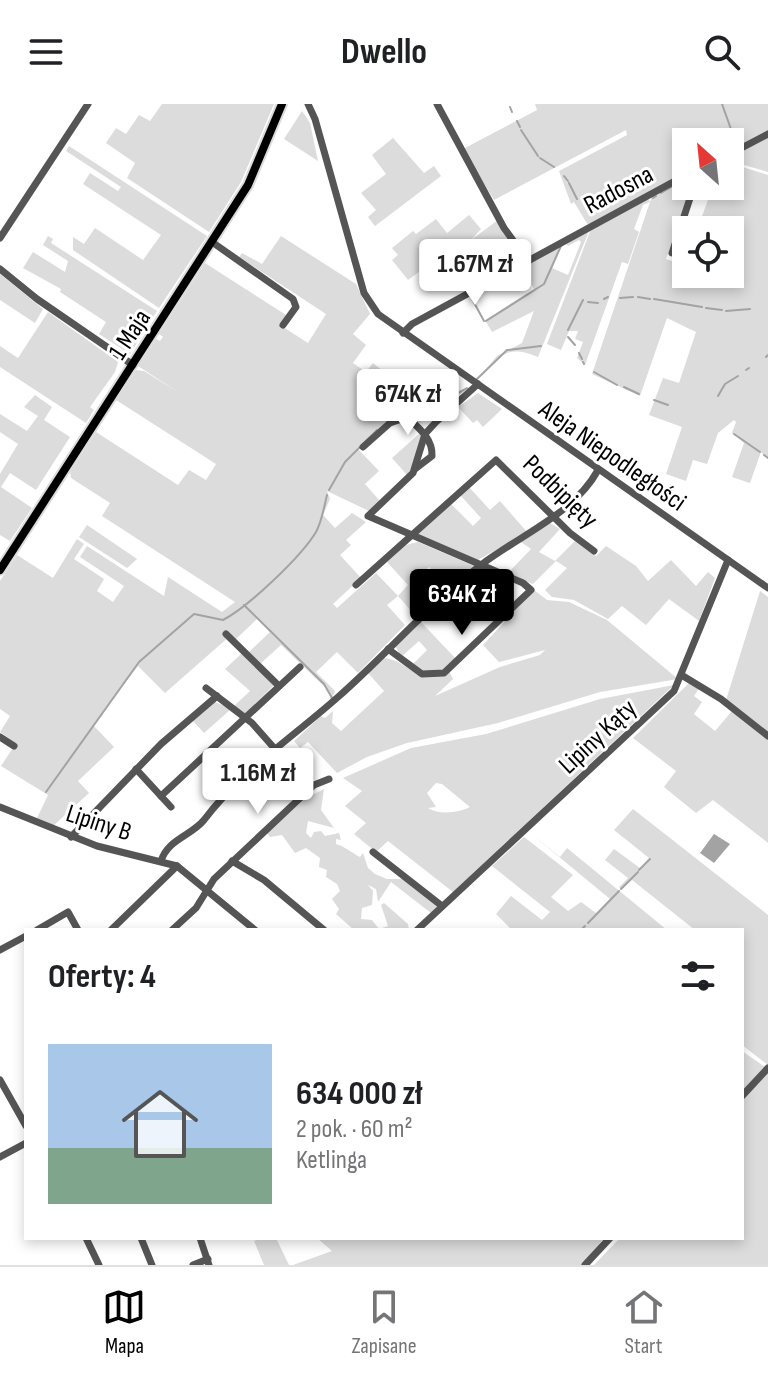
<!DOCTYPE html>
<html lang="pl">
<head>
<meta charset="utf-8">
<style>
  body { margin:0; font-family:"Sofia Sans Condensed",sans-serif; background:#f6f6f6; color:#202124; height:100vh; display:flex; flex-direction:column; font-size:30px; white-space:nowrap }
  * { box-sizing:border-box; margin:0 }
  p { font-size:26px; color:#757577 }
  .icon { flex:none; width:44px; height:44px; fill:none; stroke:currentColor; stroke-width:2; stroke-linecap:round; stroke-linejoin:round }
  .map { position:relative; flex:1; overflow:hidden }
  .details { position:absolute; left:24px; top:824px; width:720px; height:312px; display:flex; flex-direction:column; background:#fff; border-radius:0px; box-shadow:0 4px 12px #0003 }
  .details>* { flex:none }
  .needle { width:52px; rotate:333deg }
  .buttons { position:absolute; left:672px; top:24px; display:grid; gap:16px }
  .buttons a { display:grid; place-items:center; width:72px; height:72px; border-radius:0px; background:#fff; box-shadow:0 4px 12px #0003; font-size:40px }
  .price { position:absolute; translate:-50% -68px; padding:0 18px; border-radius:8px; background:#fff; color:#222; font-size:26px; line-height:52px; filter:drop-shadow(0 2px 4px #0008) }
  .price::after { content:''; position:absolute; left:50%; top:48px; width:24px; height:18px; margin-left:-12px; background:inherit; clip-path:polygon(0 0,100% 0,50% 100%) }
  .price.current { background:#000; color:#fff }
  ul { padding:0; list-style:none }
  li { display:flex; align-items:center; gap:24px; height:200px; padding:0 24px }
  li+li { border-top:2px solid #e0e0e0 }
  li span { display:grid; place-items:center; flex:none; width:224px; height:160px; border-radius:0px; color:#555 }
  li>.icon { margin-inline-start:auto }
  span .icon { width:96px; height:96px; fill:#fffc; stroke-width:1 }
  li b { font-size:34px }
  h2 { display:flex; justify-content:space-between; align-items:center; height:96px; padding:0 24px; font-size:34px }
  header { display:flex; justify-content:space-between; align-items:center; height:104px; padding:0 24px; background:#fff; font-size:36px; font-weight:700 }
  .menu { display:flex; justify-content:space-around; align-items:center; height:112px; border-top:2px solid #e0e0e0; background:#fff; font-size:22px; color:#757577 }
  .menu a { display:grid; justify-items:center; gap:4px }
  .menu .current { color:#000 }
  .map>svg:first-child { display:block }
  .green { fill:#dcdcdc; fill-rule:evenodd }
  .water { fill:#a3a3a3 }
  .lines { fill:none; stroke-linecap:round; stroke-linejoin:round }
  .stream { stroke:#a3a3a3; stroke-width:2 }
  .major-casing { stroke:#dbdbdb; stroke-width:12 }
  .minor { stroke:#555; stroke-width:7 }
  .major { stroke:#000; stroke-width:8 }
  .labels { text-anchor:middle; stroke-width:6; stroke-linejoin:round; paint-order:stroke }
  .street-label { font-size:26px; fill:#000; stroke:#fff }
</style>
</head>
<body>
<header><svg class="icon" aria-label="menu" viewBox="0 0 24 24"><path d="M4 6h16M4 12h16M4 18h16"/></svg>Dwello<svg class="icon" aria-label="search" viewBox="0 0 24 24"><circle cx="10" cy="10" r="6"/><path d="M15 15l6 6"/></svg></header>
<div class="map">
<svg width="768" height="1161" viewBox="0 0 768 1161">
  <rect width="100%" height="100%" fill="#fff"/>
  <g class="green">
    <polygon points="162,0 274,0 241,78 209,128 127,74 135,59 106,39 116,24 126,30 139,11 150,17"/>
    <polygon points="535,0 768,0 768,28 730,48 730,38 686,38 686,69 588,121 574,98 571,100 559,67 627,31 626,26 494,96 463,45 537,6"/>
    <polygon points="302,7 310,19 318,57 284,35"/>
    <polygon points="768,32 768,68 730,57 730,52"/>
    <polygon points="393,34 424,69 434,62 441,72 375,122 368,113 376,106 361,89 386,70 372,51"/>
    <polygon points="69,42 207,132 159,204 73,146 73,133 84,140 95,124 143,156 161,131 83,80 90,69 118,87 121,83 66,47"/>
    <polygon points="730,59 768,71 768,355 761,348 750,379 732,373 744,339 732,329 736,318 734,316 718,329 707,360 693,356 686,377 666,370 682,323 649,311 663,274 679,279 696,228 667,214 640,292 592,270 652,92 686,73 686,82 691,82 666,155 672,157 675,147 686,151 686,170 730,170 730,126 697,126 713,82 730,82"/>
    <polygon points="648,94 650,98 643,101 634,125 639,128 628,160 622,158 585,261 577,254 583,238 575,235 578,227 569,227 561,246 547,240 591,125"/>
    <polygon points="469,111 481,125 471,136 498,116 522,158 467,187 435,156 408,176 392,156 398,151 392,144 413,127 416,130 436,115 447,129"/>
    <path d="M589,127L538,253C505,239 500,253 477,276L497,252L522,239L534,207L492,228L485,216L534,185L522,163L562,140L552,164L568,171L581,138L579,136L568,142L565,138Z"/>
    <polygon points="48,132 53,135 51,139 157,207 130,250 99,230 106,218 60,188 61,185 23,164 33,148 65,168 68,157 43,141"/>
    <path d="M281,132L356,180L370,210L353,230L366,241L353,259L366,268L373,259L394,276L402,267L434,293L469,284C455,297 432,296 415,301C394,309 373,329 358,345L379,367L365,380L380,397L369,407L327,387L330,395L323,411L335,424L352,409L366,418L346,436L351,441L340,451L361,474L333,500L337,504L376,469L398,492L408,481L387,458L406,441L418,438L474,462L447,482L429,463L419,472L437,491L415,511L398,492L387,501L405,521L358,569L337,548L316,568L335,587L331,596L329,587L281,541L261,559L249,548L270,528L257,515L236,535L231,531L165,589L138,562L93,621L114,643L78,677L89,689L53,722L37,714L48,691L1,662L16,639L0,628L10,612L0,605V477L17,451L53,474L77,435L84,440L74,455L104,475L97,487L113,498L124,482L80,453L87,442L164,492L168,473L222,508L235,498L102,412L110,399L71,374L70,368L96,328L178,381L189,366L206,376L216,360L116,296L136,266L144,267L181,290L138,262L156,235L160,237L163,233L159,230L205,159L286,211L280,221L308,239L326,210L239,153L242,149L262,160Z"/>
    <polygon points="0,170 43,205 35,219 0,196"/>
    <polygon points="48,208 118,258 115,268 90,303 94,306 86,319 0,263 0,242 18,254"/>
    <polygon points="478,289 502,305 483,323 477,316 473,319 458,303"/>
    <polygon points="35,291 52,303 44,316 70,333 36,386 10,369 1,383 32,404 10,437 0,431 0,370 18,340 0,328 0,310 27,327 38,312 24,303"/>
    <polygon points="420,329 423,333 408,372 392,354"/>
    <polygon points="469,383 490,406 500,397 527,428 478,456 414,429 451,400 473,422 481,414 460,391"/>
    <polygon points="550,419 560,425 539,448 555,457 575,437 596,452 606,442 636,462 648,477 671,456 696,482 708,468 715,474 699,517 669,495 646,521 622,502 608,515 574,496 552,493 545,486 567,464 556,457 533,480 507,470 531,445 521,438"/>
    <polygon points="87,421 93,425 137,455 127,464 79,433"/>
    <polygon points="482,465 504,474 470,507 453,488"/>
    <path d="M534,486L547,496L569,498L607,516L678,575L600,588L498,619L407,639L367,653L337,669L308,638L300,644L294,637L321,612L325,614L333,607L332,619L341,627L384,587L368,569L384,554C411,557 417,584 449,567L453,575L435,592L500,563L540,551L545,546L499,558L483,541Z"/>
    <polygon points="760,487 768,493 768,629 726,596"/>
    <polygon points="420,517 456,555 443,566 427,569 412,561 427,546 419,537 401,553 395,541"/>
    <polygon points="242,549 274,581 244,611 233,603 250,587 225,565"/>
    <polygon points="689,579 700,583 694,592 702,598 694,610 715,627 732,607 768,635 768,739 713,696 696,709 664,683 676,667 633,634"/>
    <path d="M674,581L453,788L388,737L376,748L354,730L366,719L345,702L362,687L343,674L411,644L486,630L600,595ZM436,679L442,680L470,703C458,709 439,711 428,704L436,703L427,689Z"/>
    <polygon points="213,597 231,605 204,629 191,615"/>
    <path d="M324,685L321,706L334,724L308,717L306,729L311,734L314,728L321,727L325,732L339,729L341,736L336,735V740C344,742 352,749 360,753L363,749L368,764L375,770L387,775H403L437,802L431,809L391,778L378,798L376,785L368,781L373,787L372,801L362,804L361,815L372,816L379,825L388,822L381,801L384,799L408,820L409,826H354L336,810L339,805L332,795L340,787L337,780L326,773L327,766L319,763L320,754L306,744L295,749L282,731L270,733L267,729L306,694Z"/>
    <polygon points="633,705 768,811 768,961 742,941 742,826 695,826 632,776 621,786 619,783 628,774 605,756 614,745 640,764 649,754 614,726"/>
    <polygon points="529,728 560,753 567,744 667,826 512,826 496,810 511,792 542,816 550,808 492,762 524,733 573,771 551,793 568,807 581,798 596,809 610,795"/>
    <polygon points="742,947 765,963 742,989"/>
    <polygon points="768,968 768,1161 594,1161 620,1134 742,1134 742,997"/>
    <polygon points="262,1134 276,1134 289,1161 264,1161 254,1137"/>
    <polygon points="317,1134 604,1134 582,1161 293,1161 332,1147"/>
  </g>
  <polygon class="water" points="714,730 730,740 714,759 700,749"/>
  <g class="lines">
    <g class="stream">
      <polyline points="722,0 732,28 722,38"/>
      <polyline points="510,3 512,8"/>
      <polyline points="517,17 520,23"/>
      <polyline points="521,26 538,52"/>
      <polyline points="540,54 554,63"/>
      <polyline points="564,72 568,77"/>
      <polyline points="569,79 577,95"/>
      <polyline points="679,79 686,75"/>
      <polyline points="661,89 673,82"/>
      <polyline points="653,94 656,92"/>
      <polyline points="448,165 467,186"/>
      <polyline points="471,193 484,217"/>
      <polyline points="638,193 650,195"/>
      <polyline points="620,194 633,193"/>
      <polyline points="604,195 608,193"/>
      <polyline points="654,195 702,203"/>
      <polyline points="588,198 598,199"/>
      <polyline points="706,204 722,206"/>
      <polyline points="726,207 750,205"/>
      <polyline points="486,217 544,180 561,142"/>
      <polyline points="568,226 583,196"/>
      <polyline points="568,233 575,241"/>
      <polyline points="579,249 582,255"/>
      <polyline points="766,253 768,251"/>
      <polyline points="583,258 584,260"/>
      <polyline points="746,266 749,264"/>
      <polyline points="594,268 617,281"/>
      <polyline points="477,275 507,246 541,242"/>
      <polyline points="624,283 639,290"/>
      <polyline points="718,292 725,280 738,272"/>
      <polyline points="654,296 668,301"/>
      <path d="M388,316C416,296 443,300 467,284"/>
      <polyline points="734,330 760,348"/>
      <polyline points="764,351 768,354"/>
      <polyline points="329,386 345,358 377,326"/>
      <polyline points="244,501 324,580 332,594"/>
      <path d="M46,688L139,558L194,510L223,516C248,503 301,453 316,428C322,417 324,403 327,391"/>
      <polyline points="639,766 650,755"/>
      <polyline points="621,785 638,768"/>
      <polyline points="588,819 619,787"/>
      <polyline points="581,826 585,822"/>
    </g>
    <defs>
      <polyline id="major" points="0,466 248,81 282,0"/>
    </defs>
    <use href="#major" class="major-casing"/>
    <g class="minor">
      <polyline points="308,0 315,15 364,189 378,210 768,484"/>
      <polyline points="437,0 504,124 528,157"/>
      <polyline points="730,50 768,30"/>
      <polyline points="0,134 88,0"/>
      <polyline points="212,138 293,195 296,203 283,221"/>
      <polyline points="672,149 694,82"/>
      <polyline points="0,165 37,195 133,261"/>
      <polyline points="403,229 412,220 686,71"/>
      <path d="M363,343L390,319L407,313C419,324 433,335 432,352L415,365"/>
      <polyline points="356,481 496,356 570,429 594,447"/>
      <polyline points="226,530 279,582"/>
      <polyline points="388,545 422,570 444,569 531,486 523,479 368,412 413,369 425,330 436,318 478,280"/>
      <polyline points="683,572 721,595 768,632"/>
      <polyline points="206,584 252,619 275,645"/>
      <polyline points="0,633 14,642"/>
      <polyline points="136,665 171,703"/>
      <polyline points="161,692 300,563"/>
      <polyline points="0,703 97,742 177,762 255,826"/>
      <polyline points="71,733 161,640 217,592"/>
      <polyline points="373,748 442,802"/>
      <path d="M161,757C168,735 191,732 204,716C240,668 293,633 338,593C387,550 429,500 481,461C520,431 574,410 598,366"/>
      <polyline points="232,757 264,776 324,826"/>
      <polyline points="37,826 68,808 78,826"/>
      <polyline points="111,826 177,762"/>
      <polyline points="172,826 196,804 214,775 314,681 329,675"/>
      <polyline points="417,826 674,587 728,456"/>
      <polyline points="0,846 26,832"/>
      <polyline points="0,976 26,1022"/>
      <polyline points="742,992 768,964"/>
      <polyline points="0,1053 26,1039"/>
      <polyline points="86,1134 99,1161"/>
      <polyline points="141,1134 152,1161"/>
      <polyline points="200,1134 209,1161"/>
      <polyline points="193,1161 208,1155"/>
      <polyline points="585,1161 610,1134"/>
    </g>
    <use href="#major" class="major"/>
  </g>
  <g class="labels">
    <g class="street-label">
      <text transform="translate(618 85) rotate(-28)" y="9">Radosna</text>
      <text transform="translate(129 230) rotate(-57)" y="9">1 Maja</text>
      <text transform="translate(613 351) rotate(35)" y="9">Aleja Niepodległości</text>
      <text transform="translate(561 387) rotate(44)" y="9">Podbipięty</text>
      <text transform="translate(597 632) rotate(-43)" y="9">Lipiny Kąty</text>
      <text transform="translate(99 718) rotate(18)" y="9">Lipiny B</text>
    </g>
  </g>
</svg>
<div class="buttons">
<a><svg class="needle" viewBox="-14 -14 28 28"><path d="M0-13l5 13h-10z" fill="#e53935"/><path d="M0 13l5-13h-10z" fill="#757577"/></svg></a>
<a><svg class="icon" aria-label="locate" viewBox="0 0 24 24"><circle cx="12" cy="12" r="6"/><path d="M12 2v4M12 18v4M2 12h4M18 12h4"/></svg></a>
</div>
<b class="price" style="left:475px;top:203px">1.67M zł</b>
<b class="price" style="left:408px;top:333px">674K zł</b>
<b class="price current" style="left:462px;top:533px">634K zł</b>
<b class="price" style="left:258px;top:712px">1.16M zł</b>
<section class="details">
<h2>Oferty: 4<svg class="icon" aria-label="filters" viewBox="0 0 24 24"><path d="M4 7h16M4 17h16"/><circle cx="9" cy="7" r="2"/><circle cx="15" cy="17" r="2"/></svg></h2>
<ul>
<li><span style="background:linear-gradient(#a9c7e8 65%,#7fa58c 0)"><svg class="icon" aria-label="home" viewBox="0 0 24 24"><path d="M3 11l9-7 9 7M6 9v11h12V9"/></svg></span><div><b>634 000 zł</b><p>2 pok. · 60 m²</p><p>Ketlinga</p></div></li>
</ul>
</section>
</div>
<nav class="menu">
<a class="current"><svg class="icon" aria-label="map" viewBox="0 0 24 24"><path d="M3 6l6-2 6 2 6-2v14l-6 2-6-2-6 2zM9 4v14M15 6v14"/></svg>Mapa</a>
<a><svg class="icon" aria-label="saved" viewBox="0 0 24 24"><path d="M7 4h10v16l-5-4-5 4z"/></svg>Zapisane</a>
<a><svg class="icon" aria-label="home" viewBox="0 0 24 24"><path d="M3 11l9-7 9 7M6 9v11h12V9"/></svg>Start</a>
</nav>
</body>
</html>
